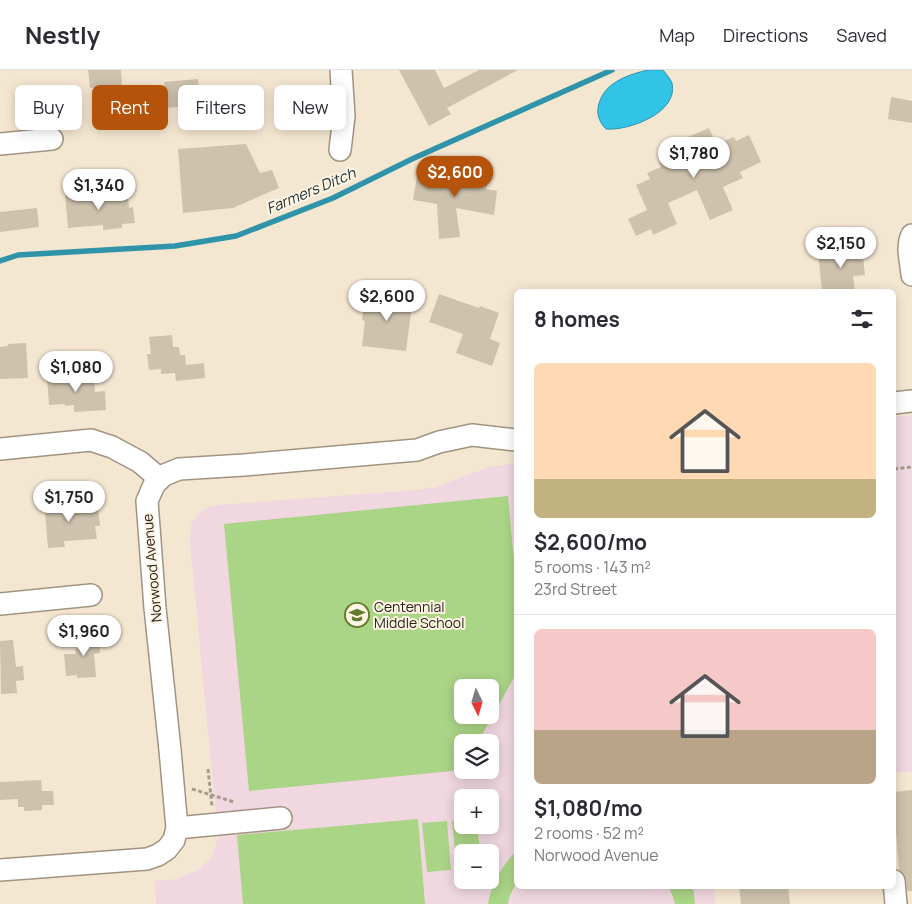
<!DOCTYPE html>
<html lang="en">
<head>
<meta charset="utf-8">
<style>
  body { margin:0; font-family:Manrope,sans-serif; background:#f7f7f7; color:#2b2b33; height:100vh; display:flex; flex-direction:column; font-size:19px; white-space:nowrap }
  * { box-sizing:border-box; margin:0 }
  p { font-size:16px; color:#7c7c81 }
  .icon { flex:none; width:28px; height:28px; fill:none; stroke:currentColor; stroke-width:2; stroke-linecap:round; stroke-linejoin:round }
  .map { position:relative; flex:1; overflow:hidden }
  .drawer { position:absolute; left:514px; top:219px; width:382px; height:600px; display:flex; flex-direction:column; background:#fff; border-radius:8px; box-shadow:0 2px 12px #0003 }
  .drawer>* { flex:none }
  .banner { position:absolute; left:15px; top:15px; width:424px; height:45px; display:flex; gap:10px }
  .needle { width:32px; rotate:175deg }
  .tools { position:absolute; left:454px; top:609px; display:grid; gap:10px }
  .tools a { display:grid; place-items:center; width:45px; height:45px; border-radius:8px; background:#fff; box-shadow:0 2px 12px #0003; font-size:25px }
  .price { position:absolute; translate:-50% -42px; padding:0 11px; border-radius:18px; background:#fff; color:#222; font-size:16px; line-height:32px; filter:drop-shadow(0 1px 2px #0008) }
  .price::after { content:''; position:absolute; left:50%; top:30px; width:15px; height:11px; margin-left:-8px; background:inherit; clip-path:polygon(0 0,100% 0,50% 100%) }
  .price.current { background:#b45309; color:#fff }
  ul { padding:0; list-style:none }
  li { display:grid; align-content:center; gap:10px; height:265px; padding:0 20px }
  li+li { border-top:1px solid #e1e1e2 }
  li span { display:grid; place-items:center; height:155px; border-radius:8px; color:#555 }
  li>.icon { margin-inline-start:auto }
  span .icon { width:90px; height:90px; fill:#fffc; stroke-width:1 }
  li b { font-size:21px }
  h2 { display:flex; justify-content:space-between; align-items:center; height:60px; padding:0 20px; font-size:21px }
  .chip { padding:0 18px; border-radius:8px; background:#fff; box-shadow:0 2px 12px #0003; font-size:18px; line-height:45px }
  .chip.current { background:#b45309; color:#fff }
  header { display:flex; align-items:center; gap:30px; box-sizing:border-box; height:70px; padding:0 25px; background:#fff; border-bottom:1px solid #e1e1e2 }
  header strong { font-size:24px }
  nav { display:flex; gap:28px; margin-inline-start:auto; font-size:18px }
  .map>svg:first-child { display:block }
  .education { fill:#f0d7e0; fill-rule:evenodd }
  .green { fill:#aad486; fill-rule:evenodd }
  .water { fill:#32c4e6; stroke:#2f94a9 }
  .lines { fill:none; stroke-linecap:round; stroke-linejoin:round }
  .stream { stroke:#2f94a9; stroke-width:5.5 }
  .building { fill:#cec2ad }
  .minor-casing { stroke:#a09480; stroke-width:24 }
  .path { stroke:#a49b8b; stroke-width:3; stroke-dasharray:4 2.5; stroke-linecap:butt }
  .minor { stroke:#fff; stroke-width:21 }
  .labels { text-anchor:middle; stroke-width:4; stroke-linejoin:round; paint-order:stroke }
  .street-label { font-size:14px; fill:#27231b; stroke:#fff5e4 }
  .poi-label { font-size:14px; fill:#27231b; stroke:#fff5e4; text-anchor:start }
  .water-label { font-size:15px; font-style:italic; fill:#172e34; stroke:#fff5e4 }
</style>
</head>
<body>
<header>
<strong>Nestly</strong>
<nav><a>Map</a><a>Directions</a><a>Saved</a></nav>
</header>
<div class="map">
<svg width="912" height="834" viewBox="0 0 912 834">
  <rect width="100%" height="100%" fill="#f4e7d2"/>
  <g class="education">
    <polygon points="912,345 912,701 894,703 894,347"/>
    <path d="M516,393V816H713L715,834H156L154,811L177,809L199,799L212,786L218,767L190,473L191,453L200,443L209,437L218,435L417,420L435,417L489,397ZM462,618H490V645H462ZM462,672H490V700H462ZM462,728H490V755H462ZM462,782H490V810H462Z"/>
  </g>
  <g class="green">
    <path d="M508,426L516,514V604L478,672H462V700L249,721L224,454ZM462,618H490V645H462Z"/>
    <polygon points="418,749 425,834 243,834 237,765"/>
    <polygon points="462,750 462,755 477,755 480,782 462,782 462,799 457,800 452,751"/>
    <polygon points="447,751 451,800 427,802 422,753"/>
    <path d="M516,781V813L509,828L508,834H488C491,814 503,795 516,781Z"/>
    <polygon points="668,816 693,816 695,834 675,834 672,824"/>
  </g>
  <path class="water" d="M648,0H663C666,4 670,8 672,13C679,43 628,61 606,59C600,53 597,46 598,38C602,13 627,5 648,0Z"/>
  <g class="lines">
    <polyline class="stream" points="0,191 18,185 175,176 236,166 333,128 414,88 612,0"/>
  </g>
  <g class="building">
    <polygon points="88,0 121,0 122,15 90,18"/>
    <polygon points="399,0 435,0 444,18 479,0 518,0 447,38 451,44 429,56"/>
    <polygon points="198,9 201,35 166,38 164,12"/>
    <polygon points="891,27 912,31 912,53 888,49"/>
    <polygon points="709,58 716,74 734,67 736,71 749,65 761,92 740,102 743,108 723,117 733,140 710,150 697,120 668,133 677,154 653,165 651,159 636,166 628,149 647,140 636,115 650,109 647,103 661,97 659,93 688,80 683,69"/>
    <polygon points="246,74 260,103 272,100 279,118 233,138 183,143 178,79"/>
    <polygon points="466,100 490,106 486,119 497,121 494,145 456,138 460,167 439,169 437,134 413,130 418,101 463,111"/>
    <polygon points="94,123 94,126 119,123 119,127 128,127 129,138 133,137 135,153 122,154 122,158 103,160 103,155 68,158 65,125"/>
    <polygon points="37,138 39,157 0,162 0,142"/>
    <polygon points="862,177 865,205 853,206 855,221 822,221 818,182"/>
    <polygon points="390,223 409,231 412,235 406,281 362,276 365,251 362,250 365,227 371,228 383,224"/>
    <polygon points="439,224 479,238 480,236 499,243 490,269 500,273 492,296 456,283 463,264 429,252"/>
    <polygon points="172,265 173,277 179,277 180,285 185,285 186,295 204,293 205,308 176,311 175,303 161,304 161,299 149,300 147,284 151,284 149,267"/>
    <polygon points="26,273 28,308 0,309 0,277 8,276 8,274"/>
    <polygon points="94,304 95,322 105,321 106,340 74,342 74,335 65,336 65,334 49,335 47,308"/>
    <polygon points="65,428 66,438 98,436 100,456 95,456 97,469 64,471 65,477 48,478 44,430"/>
    <polygon points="99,562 100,583 94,584 96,607 77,608 77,605 66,606 64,584 76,584 75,579 81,578 80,563"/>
    <polygon points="13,570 16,597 23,596 24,610 16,611 17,623 1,624 0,571"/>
    <polygon points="41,710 42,721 53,721 54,735 42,735 42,740 24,741 24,737 18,737 18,729 0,730 0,712"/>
    <polygon points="912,720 912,821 907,821 906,810 904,804 899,800 894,736 894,722"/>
    <polygon points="739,816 788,816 790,834 741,834"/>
  </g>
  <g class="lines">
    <defs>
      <g id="minor">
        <polyline points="0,74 52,69"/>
        <polyline points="340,80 344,46 341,0"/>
        <path d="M912,165C906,177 911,192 912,205"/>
        <polyline points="894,333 912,331"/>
        <polyline points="0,379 91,370 112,377 140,392 160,409"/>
        <polyline points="0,534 91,525"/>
        <polyline points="177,758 281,748"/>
        <polyline points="0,800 147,789 158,785 167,779 174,770 177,758 170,680 155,538 147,431 154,415 162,406 179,399 244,395 417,380 439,372 472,365 516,370"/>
        <polyline points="894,811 896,834"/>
      </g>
    </defs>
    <use href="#minor" class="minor-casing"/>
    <g class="path">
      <polyline points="894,399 912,397"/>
      <polyline points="208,699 212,736"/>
      <polyline points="192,719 234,732"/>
    </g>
    <use href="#minor" class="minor"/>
  </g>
  <defs>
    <symbol id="school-ring" viewBox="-11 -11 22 22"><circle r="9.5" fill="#fff5e4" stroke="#647b2d" stroke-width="1.5"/><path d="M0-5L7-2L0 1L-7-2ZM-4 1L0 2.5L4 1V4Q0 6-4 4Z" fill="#647b2d"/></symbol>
  </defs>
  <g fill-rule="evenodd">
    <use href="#school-ring" x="343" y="531" width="28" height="28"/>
  </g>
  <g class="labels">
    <g class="street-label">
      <text transform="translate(152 498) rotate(-95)" y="5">Norwood Avenue</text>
    </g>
    <g class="poi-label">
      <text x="374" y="542">Centennial<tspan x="374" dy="16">Middle School</tspan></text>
    </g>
    <g class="water-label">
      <text transform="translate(311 121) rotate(-23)" y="5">Farmers Ditch</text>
    </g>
  </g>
</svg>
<div class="tools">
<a><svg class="needle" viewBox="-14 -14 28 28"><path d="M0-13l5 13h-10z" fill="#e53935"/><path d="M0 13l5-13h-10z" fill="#7c7c81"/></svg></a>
<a><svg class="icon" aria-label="layers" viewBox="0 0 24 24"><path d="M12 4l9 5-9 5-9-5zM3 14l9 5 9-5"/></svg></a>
<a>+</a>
<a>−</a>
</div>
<b class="price" style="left:694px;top:109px">$1,780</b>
<b class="price current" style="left:455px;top:128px">$2,600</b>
<b class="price" style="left:99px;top:141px">$1,340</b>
<b class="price" style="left:841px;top:199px">$2,150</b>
<b class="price" style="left:387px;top:252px">$2,600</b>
<b class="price" style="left:76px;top:323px">$1,080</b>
<b class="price" style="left:69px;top:453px">$1,750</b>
<b class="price" style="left:84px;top:587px">$1,960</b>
<div class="banner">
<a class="chip">Buy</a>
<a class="chip current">Rent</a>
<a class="chip">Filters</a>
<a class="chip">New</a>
</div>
<section class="drawer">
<h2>8 homes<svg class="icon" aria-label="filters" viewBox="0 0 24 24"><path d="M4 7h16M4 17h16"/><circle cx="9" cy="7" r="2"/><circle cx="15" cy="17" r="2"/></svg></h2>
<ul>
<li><span style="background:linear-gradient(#ffd9b3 75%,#c2b280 0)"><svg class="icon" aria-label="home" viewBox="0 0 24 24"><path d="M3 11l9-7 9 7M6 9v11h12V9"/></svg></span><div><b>$2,600/mo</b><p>5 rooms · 143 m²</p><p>23rd Street</p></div></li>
<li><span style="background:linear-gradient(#f6c9c9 65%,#b9a48a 0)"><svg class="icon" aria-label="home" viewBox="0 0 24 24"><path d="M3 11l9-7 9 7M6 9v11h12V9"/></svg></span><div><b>$1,080/mo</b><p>2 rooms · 52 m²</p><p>Norwood Avenue</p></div></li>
</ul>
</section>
</div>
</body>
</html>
